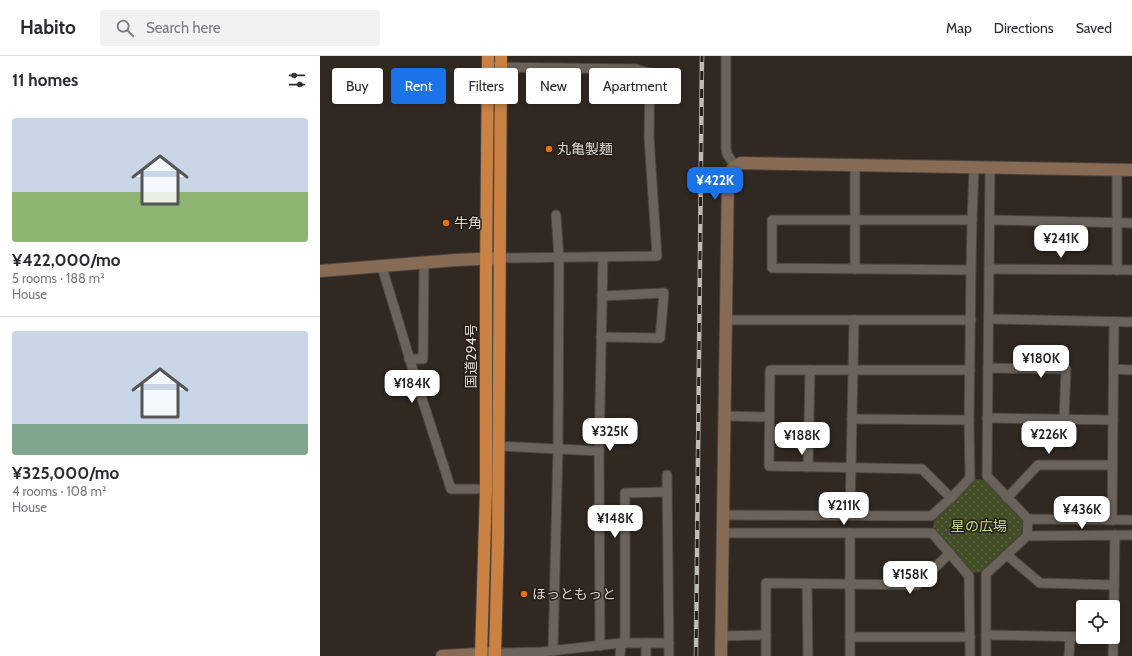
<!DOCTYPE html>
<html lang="en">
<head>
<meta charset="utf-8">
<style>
  body { margin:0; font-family:Cabin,"Noto Sans JP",sans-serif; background:#f2f2f3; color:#2b2b33; height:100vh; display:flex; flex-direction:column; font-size:15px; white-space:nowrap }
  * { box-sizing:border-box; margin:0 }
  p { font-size:13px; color:#7c7c81 }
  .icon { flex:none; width:22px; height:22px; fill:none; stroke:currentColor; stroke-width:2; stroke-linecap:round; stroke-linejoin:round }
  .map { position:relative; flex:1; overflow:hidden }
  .panel { display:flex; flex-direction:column; background:#fff; width:320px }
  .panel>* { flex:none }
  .top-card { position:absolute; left:12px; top:12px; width:380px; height:36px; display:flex; gap:8px }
  .controls { position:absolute; left:756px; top:544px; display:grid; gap:8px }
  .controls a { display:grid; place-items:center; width:44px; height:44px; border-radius:4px; background:#fff; box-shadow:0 2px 6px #0003; font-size:20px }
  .price { position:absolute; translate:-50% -34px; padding:0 9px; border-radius:8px; background:#fff; color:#222; font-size:13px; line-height:26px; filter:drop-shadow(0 1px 2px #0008) }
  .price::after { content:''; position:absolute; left:50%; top:24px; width:12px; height:9px; margin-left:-6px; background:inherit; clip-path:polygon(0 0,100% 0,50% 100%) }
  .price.active { background:#1a73e8; color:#fff }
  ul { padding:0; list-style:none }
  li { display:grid; align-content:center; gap:8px; height:212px; padding:0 12px }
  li+li { border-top:1px solid #e1e1e2 }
  li span { display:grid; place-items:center; height:124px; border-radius:4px; color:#555 }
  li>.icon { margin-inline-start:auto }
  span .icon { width:72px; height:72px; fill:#fffc; stroke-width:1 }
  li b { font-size:17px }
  h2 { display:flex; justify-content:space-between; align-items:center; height:48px; padding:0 12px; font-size:17px }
  .pill { padding:0 14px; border-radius:4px; background:#fff; box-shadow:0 2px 6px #0003; font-size:14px; line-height:36px }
  .pill.active { background:#1a73e8; color:#fff }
  header { display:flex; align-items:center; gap:24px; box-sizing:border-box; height:56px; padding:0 20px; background:#fff; border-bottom:1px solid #e1e1e2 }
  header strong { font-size:19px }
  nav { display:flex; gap:22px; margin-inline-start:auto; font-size:14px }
  .search { width:280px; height:36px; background:#f2f2f3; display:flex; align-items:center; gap:10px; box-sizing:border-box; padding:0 14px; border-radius:4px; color:#7c7c81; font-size:15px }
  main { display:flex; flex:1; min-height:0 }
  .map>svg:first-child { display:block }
  .green { fill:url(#green-dots) }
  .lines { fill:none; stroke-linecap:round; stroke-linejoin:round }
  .street-casing { stroke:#4a433e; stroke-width:11 }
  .secondary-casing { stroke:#4a433e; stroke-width:14 }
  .highway-casing { stroke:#4a433e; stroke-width:14 }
  .street { stroke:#6b625b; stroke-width:9 }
  .secondary { stroke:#876b54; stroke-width:12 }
  .highway { stroke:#c98144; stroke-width:12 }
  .rail-casing { stroke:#c1bbb6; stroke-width:4.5 }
  .rail { stroke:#261e18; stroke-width:3; stroke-dasharray:9; stroke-linecap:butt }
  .food-dot { fill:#e8710a; stroke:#261e18; stroke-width:1.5 }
  .labels { text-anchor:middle; stroke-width:3; stroke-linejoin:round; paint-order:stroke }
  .poi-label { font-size:14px; fill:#dbd6d1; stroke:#261e18; text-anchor:start }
  .street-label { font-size:14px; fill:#dbd6d1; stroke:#261e18 }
  .park-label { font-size:14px; fill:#c3dd8a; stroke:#261e18 }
</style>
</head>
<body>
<header>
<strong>Habito</strong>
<div class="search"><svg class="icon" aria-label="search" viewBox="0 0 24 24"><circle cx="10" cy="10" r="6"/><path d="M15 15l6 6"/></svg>Search here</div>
<nav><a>Map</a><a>Directions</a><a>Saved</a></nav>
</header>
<main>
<section class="panel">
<h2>11 homes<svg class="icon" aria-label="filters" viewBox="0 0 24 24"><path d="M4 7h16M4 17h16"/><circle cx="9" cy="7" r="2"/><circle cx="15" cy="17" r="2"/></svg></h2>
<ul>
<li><span style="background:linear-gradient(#c9d6e8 60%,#8fb573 0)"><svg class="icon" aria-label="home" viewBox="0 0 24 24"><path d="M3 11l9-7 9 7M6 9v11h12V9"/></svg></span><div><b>¥422,000/mo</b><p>5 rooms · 188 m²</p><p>House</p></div></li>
<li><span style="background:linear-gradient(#c9d6e8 75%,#7fa58c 0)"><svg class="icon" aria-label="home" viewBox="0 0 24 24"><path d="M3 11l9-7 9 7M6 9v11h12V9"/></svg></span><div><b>¥325,000/mo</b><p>4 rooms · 108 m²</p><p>House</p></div></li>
</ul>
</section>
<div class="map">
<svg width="812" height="600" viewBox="0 0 812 600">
  <defs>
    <pattern id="green-dots" width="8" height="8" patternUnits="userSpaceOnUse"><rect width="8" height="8" fill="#424e26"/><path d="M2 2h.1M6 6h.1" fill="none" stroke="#5d6744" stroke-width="1.8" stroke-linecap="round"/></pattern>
  </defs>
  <rect width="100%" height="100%" fill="#302821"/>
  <polygon class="green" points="654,423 665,424 704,465 703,478 662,516 653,517 613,474 614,465"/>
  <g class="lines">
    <defs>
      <g id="street">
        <polyline points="406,0 406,92 407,98 415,110"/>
        <polyline points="168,11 316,13 330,17 329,81 337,200 180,202"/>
        <polyline points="535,109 535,213"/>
        <polyline points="670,112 667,420 708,463"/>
        <polyline points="670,164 812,167"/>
        <polyline points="62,211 96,324 131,433 166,433"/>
        <polyline points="669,213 812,214"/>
        <polyline points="651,214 652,164"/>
        <polyline points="797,214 797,114"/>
        <polyline points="669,263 812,266"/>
        <polyline points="406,264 651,264"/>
        <polyline points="281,281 340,282 344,237 282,240"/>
        <polyline points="89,303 103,303 104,207"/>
        <polyline points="668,312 746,313 744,363"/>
        <polyline points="794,313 812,314"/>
        <polyline points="404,360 449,361"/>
        <polyline points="667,362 793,364"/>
        <polyline points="532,363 649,364 651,214 452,212 452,164 652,164 654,111"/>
        <polyline points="178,390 279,395"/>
        <polyline points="488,411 490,314"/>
        <polyline points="347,419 349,600"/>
        <polyline points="631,442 602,413 449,410 450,314 650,314"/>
        <polyline points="687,442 718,409 792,409"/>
        <polyline points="403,459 611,460 631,442 650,422 649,364"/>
        <polyline points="530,459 534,264"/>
        <polyline points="792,464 794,266"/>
        <polyline points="402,477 612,477 649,520 650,600"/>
        <polyline points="707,480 708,463 812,464"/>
        <polyline points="687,499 720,527 794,529"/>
        <polyline points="487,528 488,600"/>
        <polyline points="666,579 773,581"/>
        <polyline points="401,580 446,579"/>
        <polyline points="530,581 650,581"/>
        <polyline points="305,587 305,437 347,436"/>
        <polyline points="280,590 279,395 283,201"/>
        <polyline points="233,595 238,392 239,201 236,159"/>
        <polyline points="175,597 221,596 301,587 349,587"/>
        <polyline points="300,600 301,587"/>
        <polyline points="326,600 326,587"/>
        <polyline points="446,600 446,527 597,529 630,497"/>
        <polyline points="530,600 530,477"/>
        <polyline points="666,600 666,518 707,480 812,479"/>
        <polyline points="749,600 750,581"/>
        <polyline points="793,600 795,479"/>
      </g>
      <g id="secondary">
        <polyline points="0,215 136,204 180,202"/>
        <polyline points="122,600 175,597"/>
        <path d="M401,600L408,120C411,114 414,110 421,107L812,114"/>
      </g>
      <g id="highway">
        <polyline points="161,600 166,433 166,220 168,0"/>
        <polyline points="175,600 178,482 181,0"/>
      </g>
    </defs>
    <use href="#street" class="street-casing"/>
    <use href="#secondary" class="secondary-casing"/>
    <use href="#highway" class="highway-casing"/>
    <use href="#street" class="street"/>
    <use href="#secondary" class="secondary"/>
    <use href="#highway" class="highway"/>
    <defs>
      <polyline id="rail" points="376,600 382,0"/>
    </defs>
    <use href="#rail" class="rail-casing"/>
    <use href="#rail" class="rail"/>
  </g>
  <g class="food-dot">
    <circle cx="229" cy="93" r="4"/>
    <circle cx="126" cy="167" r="4"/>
    <circle cx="204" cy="538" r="4"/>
  </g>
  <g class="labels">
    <g class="poi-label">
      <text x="237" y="98">丸亀製麺</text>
      <text x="134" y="172">牛角</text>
      <text x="212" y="543">ほっともっと</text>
    </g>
    <g class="street-label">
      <text transform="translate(151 300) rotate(-90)" y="5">国道294号</text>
    </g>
    <g class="park-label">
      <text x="659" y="475">星の広場</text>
    </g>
  </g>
</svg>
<div class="controls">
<a><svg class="icon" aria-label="locate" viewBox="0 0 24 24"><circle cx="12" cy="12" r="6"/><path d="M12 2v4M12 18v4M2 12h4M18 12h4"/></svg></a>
</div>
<b class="price active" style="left:395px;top:145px">¥422K</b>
<b class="price" style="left:741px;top:203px">¥241K</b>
<b class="price" style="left:721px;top:323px">¥180K</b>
<b class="price" style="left:92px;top:348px">¥184K</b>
<b class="price" style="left:290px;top:396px">¥325K</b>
<b class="price" style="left:729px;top:399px">¥226K</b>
<b class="price" style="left:482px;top:400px">¥188K</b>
<b class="price" style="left:524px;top:470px">¥211K</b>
<b class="price" style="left:762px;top:474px">¥436K</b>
<b class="price" style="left:295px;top:483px">¥148K</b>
<b class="price" style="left:590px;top:539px">¥158K</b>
<div class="top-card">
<a class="pill">Buy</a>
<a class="pill active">Rent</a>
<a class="pill">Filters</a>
<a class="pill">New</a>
<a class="pill">Apartment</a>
</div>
</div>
</main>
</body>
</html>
